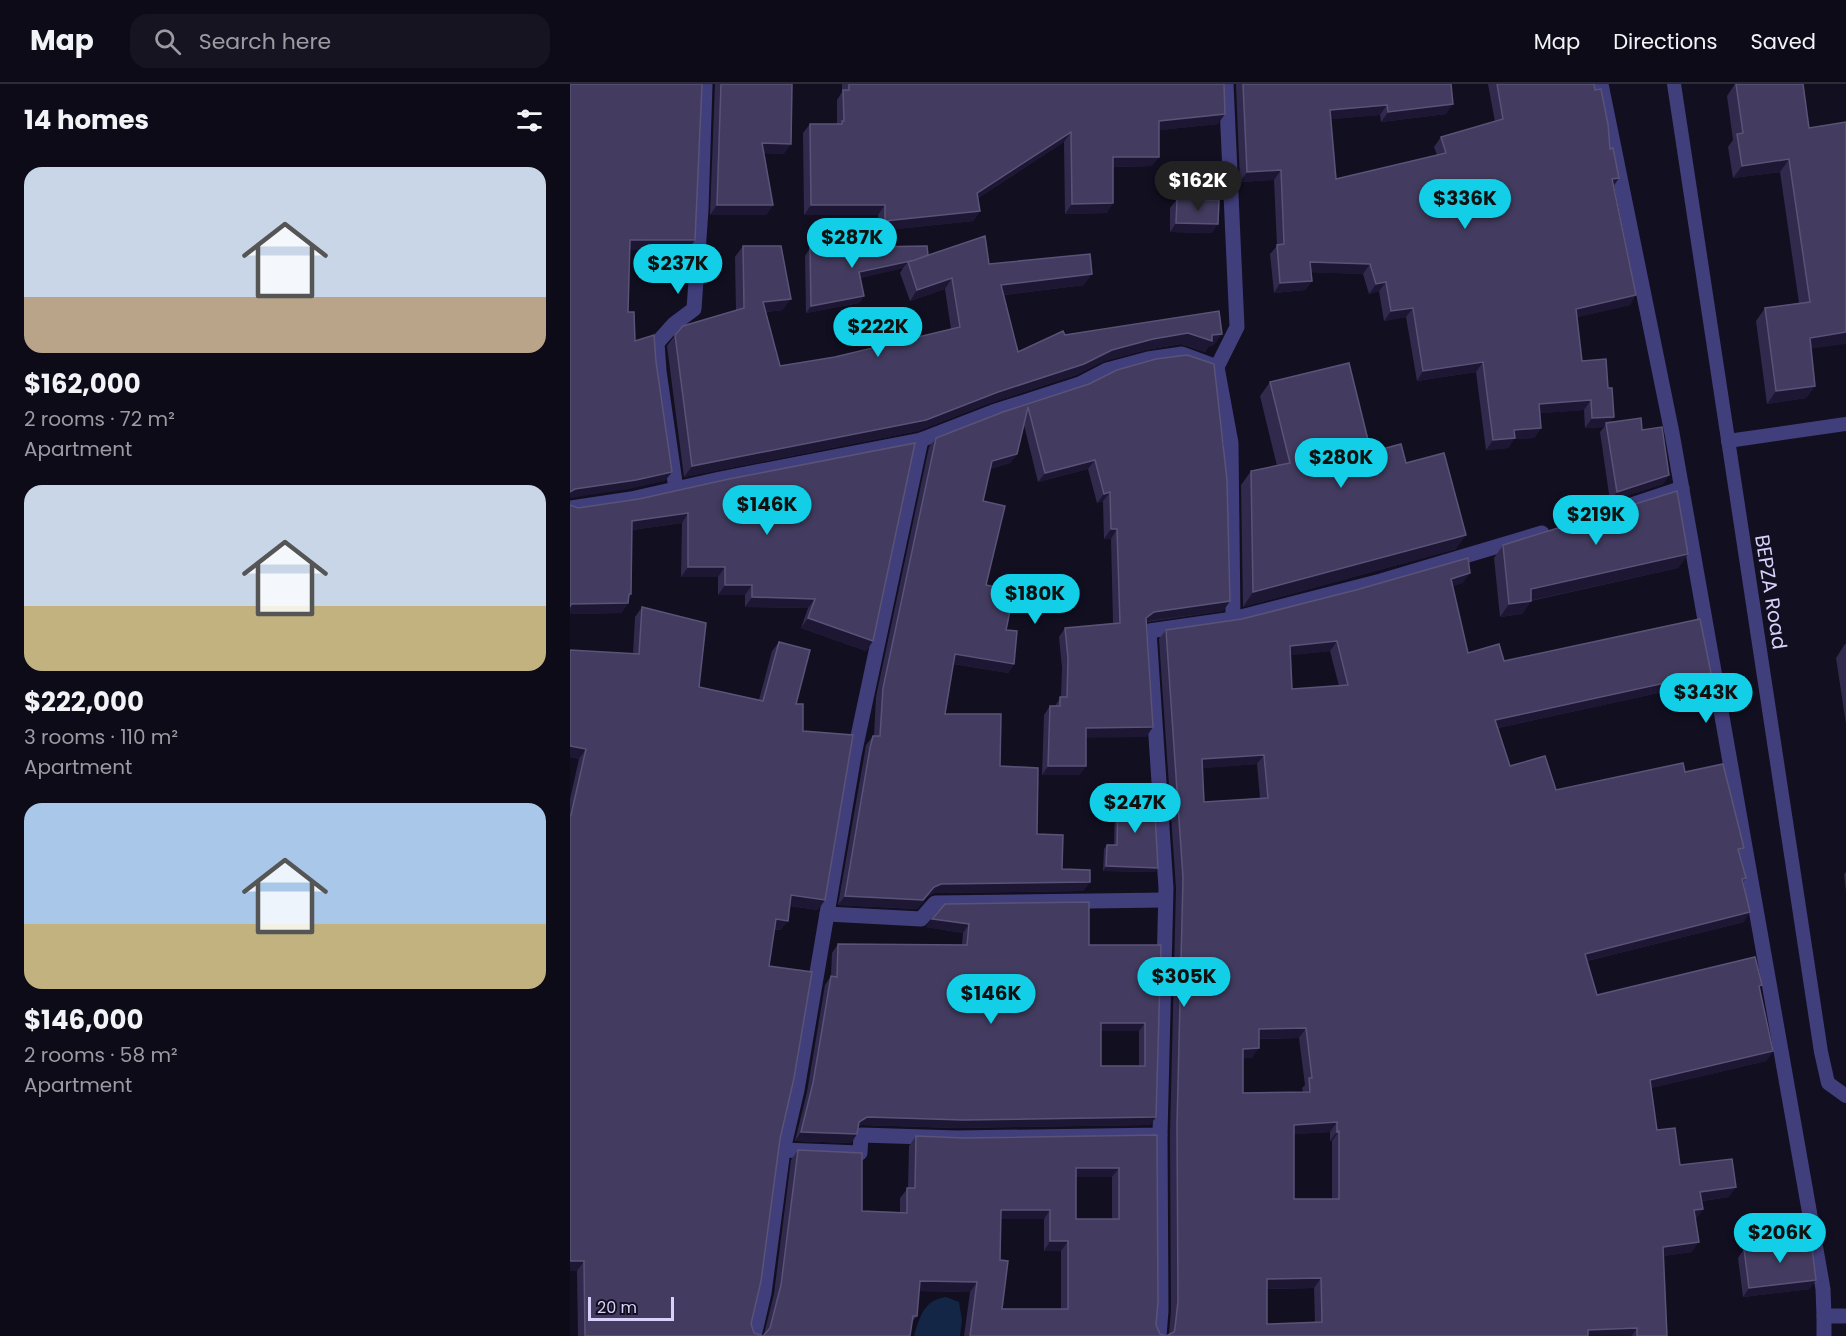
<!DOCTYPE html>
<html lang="en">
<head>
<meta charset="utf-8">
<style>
  body { margin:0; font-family:Poppins,sans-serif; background:#171422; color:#f1f3f6; height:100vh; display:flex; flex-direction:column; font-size:22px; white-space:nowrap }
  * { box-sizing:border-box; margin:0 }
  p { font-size:20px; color:#9b9ba2 }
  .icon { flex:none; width:33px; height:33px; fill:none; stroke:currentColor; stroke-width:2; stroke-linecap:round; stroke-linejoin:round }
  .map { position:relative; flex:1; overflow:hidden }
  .drawer { display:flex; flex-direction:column; background:#0e0b19; width:570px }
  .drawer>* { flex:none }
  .scale { position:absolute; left:18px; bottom:15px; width:86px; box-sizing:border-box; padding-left:6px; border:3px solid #d8d2fb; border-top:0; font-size:16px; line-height:21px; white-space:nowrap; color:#d8d2fb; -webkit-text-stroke:4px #120f21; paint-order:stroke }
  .price { position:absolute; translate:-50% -51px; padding:0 14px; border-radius:21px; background:#12cee7; color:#111; font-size:20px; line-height:39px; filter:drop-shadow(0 2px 3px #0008) }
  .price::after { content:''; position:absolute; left:50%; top:36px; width:18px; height:14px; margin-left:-9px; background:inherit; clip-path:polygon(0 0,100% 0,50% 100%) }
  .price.current { background:#222; color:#fff }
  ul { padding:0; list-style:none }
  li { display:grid; align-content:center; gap:12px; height:318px; padding:0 24px }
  li span { display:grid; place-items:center; height:186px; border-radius:18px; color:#555 }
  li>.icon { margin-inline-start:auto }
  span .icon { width:108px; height:108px; fill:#fffc; stroke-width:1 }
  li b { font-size:26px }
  h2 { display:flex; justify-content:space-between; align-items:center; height:72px; padding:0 24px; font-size:26px }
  header { display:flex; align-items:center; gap:36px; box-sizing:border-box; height:84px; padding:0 30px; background:#0e0b19; border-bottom:2px solid #2e2b38 }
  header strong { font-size:28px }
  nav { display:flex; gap:33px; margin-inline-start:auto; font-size:21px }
  .search { width:420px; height:54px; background:#171422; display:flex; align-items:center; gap:15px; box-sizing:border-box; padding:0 21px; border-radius:18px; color:#9b9ba2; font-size:22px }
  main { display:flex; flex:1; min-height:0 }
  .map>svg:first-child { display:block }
  .water { fill:#132646 }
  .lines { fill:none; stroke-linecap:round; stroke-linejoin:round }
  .lane { stroke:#413e7c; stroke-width:14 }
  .street { stroke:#413e7c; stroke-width:15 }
  .wall { fill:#312a4d; fill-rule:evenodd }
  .shaded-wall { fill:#1d1734 }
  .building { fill:#433c60; stroke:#5a5378; stroke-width:1.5; fill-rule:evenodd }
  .labels { text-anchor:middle; stroke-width:5; stroke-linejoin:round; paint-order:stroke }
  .street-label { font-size:20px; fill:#d8d2fb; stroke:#120f21 }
</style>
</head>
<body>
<header>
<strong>Map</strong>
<div class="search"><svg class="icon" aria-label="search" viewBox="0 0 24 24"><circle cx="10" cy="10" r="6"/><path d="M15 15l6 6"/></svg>Search here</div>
<nav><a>Map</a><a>Directions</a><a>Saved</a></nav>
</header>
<main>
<section class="drawer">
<h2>14 homes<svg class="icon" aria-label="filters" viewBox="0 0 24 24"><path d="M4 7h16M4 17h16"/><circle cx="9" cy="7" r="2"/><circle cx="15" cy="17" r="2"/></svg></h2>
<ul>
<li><span style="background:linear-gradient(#c9d6e8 70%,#b9a48a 0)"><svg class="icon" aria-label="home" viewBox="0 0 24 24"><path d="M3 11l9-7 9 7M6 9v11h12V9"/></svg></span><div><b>$162,000</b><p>2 rooms · 72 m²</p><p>Apartment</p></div></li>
<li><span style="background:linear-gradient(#c9d6e8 65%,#c2b280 0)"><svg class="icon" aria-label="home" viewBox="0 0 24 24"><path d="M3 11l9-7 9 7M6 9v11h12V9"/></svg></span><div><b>$222,000</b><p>3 rooms · 110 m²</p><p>Apartment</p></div></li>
<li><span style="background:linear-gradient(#a9c7e8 65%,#c2b280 0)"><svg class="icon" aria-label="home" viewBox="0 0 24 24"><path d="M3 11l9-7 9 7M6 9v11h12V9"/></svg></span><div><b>$146,000</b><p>2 rooms · 58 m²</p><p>Apartment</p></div></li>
</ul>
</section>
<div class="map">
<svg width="1276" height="1252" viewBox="0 0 1276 1252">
  <rect width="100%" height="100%" fill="#120f21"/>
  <path class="water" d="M376,1213L389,1218L392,1236L390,1252H344C350,1232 354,1216 376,1213Z"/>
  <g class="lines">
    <g class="lane">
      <polyline points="1104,0 1251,968 1258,999 1276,1012"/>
      <polyline points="1158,357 1276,340"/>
    </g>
    <g class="street">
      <polyline points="1031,0 1102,349 1253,1205 1254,1232 1276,1232"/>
      <polyline points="647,283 667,243 656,0"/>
      <polyline points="106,405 89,287 87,259 104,240 124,225 131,126 135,0"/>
      <polyline points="0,424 61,415 150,395 351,356 423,328 510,300 537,286 578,275 612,270 647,283 661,359 663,535 811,497 972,449"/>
      <polyline points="1046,426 1112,404"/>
      <polyline points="257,830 351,835 365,819 595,816"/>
      <polyline points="213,1066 290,1069 291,1051 387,1054 590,1051 596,804 579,547 663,535"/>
      <polyline points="1254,1232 1254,1252"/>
      <polyline points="184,1252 194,1209 213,1066 227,1006 284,671 351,356"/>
      <polyline points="589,1252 591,1227 590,1051"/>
    </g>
  </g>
  <g class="wall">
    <polygon points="145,0 222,0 214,70 194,69 203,121 196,131 140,131"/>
    <polygon points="272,0 384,0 648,40 589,46 582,82 543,83 537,129 495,130 494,58 408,114 410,127 403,137 308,147 308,131 234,131 233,49 240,40 267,40 267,16 272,8"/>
    <polygon points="666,0 881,0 876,30 811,38 810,31 761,35 766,95 867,71 864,63 871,53 925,38 918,0 1024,0 1040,65 1049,94 1044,101 1060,221 1007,233 1012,277 1040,338 1072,346 1099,391 1093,400 1040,417 1030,348 1034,343 1015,344 1014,326 970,329 971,344 964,354 944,355 938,364 916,366 906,288 847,297 836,233 814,237 809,207 799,210 793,190 741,188 742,197 735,206 704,209 700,170 707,162 704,96 670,98"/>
    <polygon points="1165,0 1233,0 1241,265 1245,302 1236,314 1197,320 1186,237 1195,224 1229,219 1210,88 1163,94 1158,63 1163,56 1157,12"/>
    <polygon points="607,115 642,149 600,148 600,124"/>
    <polygon points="173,162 213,226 196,228 210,282 265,273 381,245 375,205 340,217 330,189 333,184 290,194 294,212 289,219 236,229 235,172 240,164 358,171 419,180 514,201 434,211 448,268 495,251 644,261 639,262 635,268 611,260 576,266 534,277 506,291 420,319 348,347 114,393 97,262 105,251 166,227 165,173"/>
    <polygon points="700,298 801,368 836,379 886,465 673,523 671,401 681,387 707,382 690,312"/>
    <polygon points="519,300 660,517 653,527 577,538 583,643 576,653 516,653 516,682 509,691 472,691 474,631 480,622 485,622 491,613 492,584 489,553 495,544 543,539 541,455 534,455 533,417 527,419 518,385 468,398 454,341 447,370 440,379 420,385 413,417 416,501 436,546 444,580 438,589 383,580 375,630 430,682 467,750 492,785 520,798 513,807 365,809 358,812 347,825 268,821 294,673 296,661 303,652 304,652 306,613 359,363 366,354"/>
    <polygon points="159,395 303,557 296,567 231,544 238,524 175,523 175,511 148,511 148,493 111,493 112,439 62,446 61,510 59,514 58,519 51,529 0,530 0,421 8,424 69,415"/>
    <polygon points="933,461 1118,470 1108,484 961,517 952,530 930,533 924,474"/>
    <path d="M893,499L882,502L898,569L934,577L1141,589L1134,599L928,644L940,682L986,706L1115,688L1170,770L1176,794L1173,798L1174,838L1017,877L1027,911L1189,905L1203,967L1196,977L1081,1004L1087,1046L1110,1081L1159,1113L1132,1117L1133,1125L1126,1135L1122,1168L1093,1172L1097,1252H394L400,1208L349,1207L347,1232L342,1238L340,1252H8L7,1187H0V715L9,675L0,673V566L63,570L65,533L72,523L129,603L189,616L202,567L209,558L226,620L233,647L248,826L220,822L211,846H204L199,882L210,1055L181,1240L184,1249L193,1252L194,1250L204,1210L221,1076L228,1066L292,1127L330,1128V1114L338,1104L339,1062L346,1052L394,1054L587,1051L586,1241L590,1250L596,1252L599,1250L601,1227L600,1051L606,804L589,555L596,546L672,535ZM760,567L769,602L722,605L720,571ZM687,680L690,714L634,718L632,684ZM729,954L735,1001L732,1004L733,1008L673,1009V974H682L689,955ZM760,1048V1057H762V1115H724V1050ZM506,1093H542V1135H506ZM431,1135H474V1167H491V1225H432L430,1176ZM744,1204L745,1239L697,1240V1205Z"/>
    <polygon points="1275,560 1276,560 1276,640 1266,574"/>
    <polygon points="548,711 588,784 585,788 533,787 534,765 537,761 544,761 545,716"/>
    <polygon points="1276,788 1276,808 1274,790"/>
    <path d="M362,835L519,861H591L586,1033L580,1041L387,1044L291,1041L288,1043L287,1050L281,1059L225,1057L237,1008L255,901L261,892L262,869L268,860L392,861L393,849L356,843ZM531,947H569V982H531Z"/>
    <polygon points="1174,1165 1240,1205 1173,1213 1168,1174"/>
  </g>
  <g class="shaded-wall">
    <polygon points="883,20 876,30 811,38 818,28"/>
    <polygon points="817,21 810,31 754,36 760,26"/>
    <polygon points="655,30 648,40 582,47 589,37"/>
    <polygon points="501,48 494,58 400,119 407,109"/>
    <polygon points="192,59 221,60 214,70 185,69"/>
    <polygon points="543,73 589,73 582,82 537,83"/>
    <polygon points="1219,75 1210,88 1163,94 1172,82"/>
    <polygon points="711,86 704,96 670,98 677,88"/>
    <polygon points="1049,94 1042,104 1042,95"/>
    <polygon points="543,119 537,129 495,130 502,120"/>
    <polygon points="147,121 203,121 196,131 140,131"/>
    <polygon points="241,121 315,121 308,131 234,131"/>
    <polygon points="410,127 403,137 308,147 315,137"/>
    <polygon points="606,139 648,140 642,149 600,148"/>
    <polygon points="60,156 125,156 118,166 53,166"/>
    <polygon points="358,173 338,178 333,184 284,196 289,188"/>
    <polygon points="740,178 800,180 793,190 733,188"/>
    <polygon points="522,190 514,201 424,212 431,201"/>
    <polygon points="382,194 375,205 340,217 347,206"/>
    <polygon points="742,197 735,206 704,209 710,199"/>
    <polygon points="816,198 809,207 799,210 806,200"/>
    <polygon points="1066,211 1060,221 999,235 1006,225"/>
    <polygon points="294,212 289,219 236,229 241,222"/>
    <polygon points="221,215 213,226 186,229 193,218"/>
    <polygon points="843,224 836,233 814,237 821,227"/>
    <polygon points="1276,248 1276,260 1231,266 1240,254"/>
    <polygon points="618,249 642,251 652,250 644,261 639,262 635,268 611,260 576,266 534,277 506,291 420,319 348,347 114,393 122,382 428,308 542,266 583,255"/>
    <polygon points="913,278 906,288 847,297 853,287"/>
    <polygon points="1245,302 1236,314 1197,320 1206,307"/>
    <polygon points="1021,316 1014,326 962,330 969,320"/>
    <polygon points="1044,333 1037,343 1036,339 1034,343 1015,344 1022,334"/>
    <polygon points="971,344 964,354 944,355 938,364 916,366 923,356 944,346"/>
    <polygon points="447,370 440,379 415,387 422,377"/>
    <polygon points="525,376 518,385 468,398 475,389"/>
    <polygon points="102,388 95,397 59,405 0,414 0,408 5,405"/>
    <polygon points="1099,391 1093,400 1040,417 1047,408"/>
    <polygon points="540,408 533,417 527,419 534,410"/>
    <polygon points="118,429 112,439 55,447 62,437"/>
    <polygon points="541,445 547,445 541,455 534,455"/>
    <polygon points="896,451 886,465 673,523 683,508"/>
    <polygon points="1118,470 1108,484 954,518 961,517 952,530 930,533 939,520 961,505"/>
    <polygon points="118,483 155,483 148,493 111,493"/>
    <polygon points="900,489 893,499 874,505 881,495"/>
    <polygon points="155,501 182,501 175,511 148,511"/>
    <polygon points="61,510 55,519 58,519 51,529 0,530 1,520"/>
    <polygon points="182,513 245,515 238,524 175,523"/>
    <polygon points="660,517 653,527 578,537 570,543 576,534 584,528"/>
    <polygon points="238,534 303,557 296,567 231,544"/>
    <polygon points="767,557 760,567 713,572 720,562"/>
    <polygon points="385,570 444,580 438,589 378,579"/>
    <polygon points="1141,589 1134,599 918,646 925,636"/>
    <polygon points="583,643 576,653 510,654 516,644"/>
    <polygon points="0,662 16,665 9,675 0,673"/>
    <polygon points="694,671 687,680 625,685 632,675"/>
    <polygon points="478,682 516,682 509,691 472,691"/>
    <polygon points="536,782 588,784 585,788 533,787"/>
    <polygon points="520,798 513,807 365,809 358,812 347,825 268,821 275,812 364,803 371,800"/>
    <polygon points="221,811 255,816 248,826 215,821"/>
    <polygon points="1180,828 1174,838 1008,879 1015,870"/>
    <polygon points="206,835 218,837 211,846 199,845"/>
    <polygon points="362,835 399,840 393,849 356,843"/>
    <polygon points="531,939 575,939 569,947 525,947"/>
    <polygon points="736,944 729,954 682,955 689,945"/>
    <polygon points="689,964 682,974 666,975 673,965"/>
    <polygon points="1203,967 1196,977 1073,1006 1080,996"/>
    <polygon points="297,1033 586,1033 580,1041 387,1044 291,1041 283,1046 289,1038"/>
    <polygon points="767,1038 760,1048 717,1051 724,1041"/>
    <polygon points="769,1047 762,1057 760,1057 767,1048"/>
    <polygon points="231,1048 287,1050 281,1059 225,1057"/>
    <polygon points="506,1084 549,1084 542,1093 499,1093"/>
    <polygon points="1166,1103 1159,1113 1124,1118 1130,1108"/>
    <polygon points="1133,1125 1126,1135 1124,1126"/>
    <polygon points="431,1126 480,1126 474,1135 424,1135"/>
    <polygon points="480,1157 498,1157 491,1167 474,1167"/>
    <polygon points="1129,1158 1122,1168 1086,1173 1093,1163"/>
    <polygon points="0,1177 14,1177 7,1187 0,1187"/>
    <polygon points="751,1194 744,1204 690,1205 697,1195"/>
    <polygon points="1246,1196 1240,1205 1173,1213 1179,1204"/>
    <polygon points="350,1197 407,1198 400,1208 343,1207"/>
    <polygon points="1067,1244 1062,1252 1014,1252 1018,1246"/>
  </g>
  <g class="building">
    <polygon points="0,0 132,0 125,156 60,156 58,228 64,228 65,257 84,251 86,278 102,388 66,396 5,405 0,408"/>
    <polygon points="151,0 222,0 221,60 192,59 203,121 147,121"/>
    <polygon points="279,0 654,0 655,30 589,37 589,73 543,73 543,119 502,120 501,48 407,109 410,127 315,137 315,121 241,121 240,40 272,40 272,37 274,37 273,6 279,6"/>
    <polygon points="673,0 881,0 883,20 818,28 817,21 760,26 766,95 876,69 871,53 933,35 927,0 1024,0 1025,6 1031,5 1038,40 1040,65 1043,64 1049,94 1042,95 1066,211 1006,225 1012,277 1036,275 1038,304 1042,304 1044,333 1022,334 1021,316 969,320 971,344 944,346 945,354 923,356 913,278 853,287 843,224 821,227 816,198 806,200 800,180 740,178 742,197 710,199 707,161 714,160 711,86 677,88"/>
    <polygon points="1166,0 1233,0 1239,44 1276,38 1276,248 1240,254 1245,302 1206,307 1195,224 1240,218 1219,75 1172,82 1167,50 1173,49"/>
    <polygon points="607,115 649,116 648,140 606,139"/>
    <polygon points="415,152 419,180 520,170 522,190 431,201 448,268 493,247 495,251 649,227 652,250 642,251 642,257 618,249 583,255 542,266 514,280 428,308 356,336 122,382 105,251 113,242 174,224 173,162 211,162 221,215 193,218 210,282 265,273 390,243 382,194 347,206 338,178"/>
    <polygon points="357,162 358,171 345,176 289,188 294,212 241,222 240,164"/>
    <polygon points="617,271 644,280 657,396 660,517 584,528 576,534 583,643 516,644 516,682 478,682 480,622 490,622 490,613 497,613 498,574 495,544 550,539 547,445 541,445 540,408 534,410 525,376 475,389 458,323 447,370 422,377 413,417 435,422 416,501 444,507 436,546 447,547 444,580 385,570 375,630 431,630 430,682 468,684 467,750 493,751 492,785 520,786 520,798 371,800 364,803 353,816 275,812 300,664 303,652 310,652 313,604 366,354 433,328 519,300 547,286 586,275"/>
    <polygon points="779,279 801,368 831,360 836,379 874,369 896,451 683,508 681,387 720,379 700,298"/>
    <polygon points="1071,334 1072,346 1092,343 1099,391 1047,408 1036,339"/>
    <polygon points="345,359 303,557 238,534 245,515 182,513 182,501 155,501 155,483 118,483 118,429 62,437 61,510 59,510 58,519 1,520 0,523 0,421 8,424 69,415 159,395"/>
    <polygon points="1107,407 1118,470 961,505 961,517 939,520 933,461"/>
    <path d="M898,474L900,489L881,495L898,569L929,560L934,577L1130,535L1141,589L925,636L940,682L975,672L986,706L1113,679L1115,688L1153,680L1174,764L1168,765L1176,794L1172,795L1180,828L1015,870L1027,911L1185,873L1192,901L1189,902L1203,967L1080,996L1087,1046L1105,1044L1110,1081L1162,1075L1166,1103L1130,1108L1133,1125L1124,1126L1129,1158L1093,1163L1097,1252H1067V1244L1018,1246V1252H400L407,1198L350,1197L347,1232H343L340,1252H15L14,1177H0V731H1L16,665L0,662V566L69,570L72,523L136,539L129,603L193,617L209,558L240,566L226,620H233V647L283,651L255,816L221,811L218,837L206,835L199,882L242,888L224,994L210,1055L191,1197L181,1240L184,1249L193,1252L200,1244L211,1201L228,1066L292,1069V1127L337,1129V1104H345L346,1052L394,1054L587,1051L588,1217L586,1241L590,1250L596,1252L604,1248L605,1244L608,1217L607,1041L613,794L596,546L672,535L786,506ZM767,557L778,601L722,605L720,562ZM694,671L698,714L634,718L632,675ZM736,944L742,994H739L740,1008L673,1009V965L689,964V945ZM767,1038V1048L769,1047V1115H724V1041ZM506,1084H549V1135H506ZM431,1126H480V1157H498V1225H432L438,1177L430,1176ZM751,1194L752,1238L697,1240V1195Z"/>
    <polygon points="548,711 584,712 588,784 536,782 537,761 547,761"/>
    <path d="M519,818V861H591L586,1033L393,1036L297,1033L289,1038L287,1050L231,1048L243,999L261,892L267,893L268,860L397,861L399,840L362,835L375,820ZM531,939H575V982H531Z"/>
    <polygon points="1241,1156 1246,1196 1179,1204 1174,1165"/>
  </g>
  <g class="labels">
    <g class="street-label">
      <text transform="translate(1201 508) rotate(81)" y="7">BEPZA Road</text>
    </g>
  </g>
</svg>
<div class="scale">20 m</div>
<b class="price current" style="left:628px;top:128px">$162K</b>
<b class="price" style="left:895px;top:146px">$336K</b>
<b class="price" style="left:282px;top:185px">$287K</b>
<b class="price" style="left:108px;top:211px">$237K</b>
<b class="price" style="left:308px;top:274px">$222K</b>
<b class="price" style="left:771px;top:405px">$280K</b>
<b class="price" style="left:197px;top:452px">$146K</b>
<b class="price" style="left:1026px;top:462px">$219K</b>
<b class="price" style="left:465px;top:541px">$180K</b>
<b class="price" style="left:1136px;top:640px">$343K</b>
<b class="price" style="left:565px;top:750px">$247K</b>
<b class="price" style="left:614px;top:924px">$305K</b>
<b class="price" style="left:421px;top:941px">$146K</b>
<b class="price" style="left:1210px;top:1180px">$206K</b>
</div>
</main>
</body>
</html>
